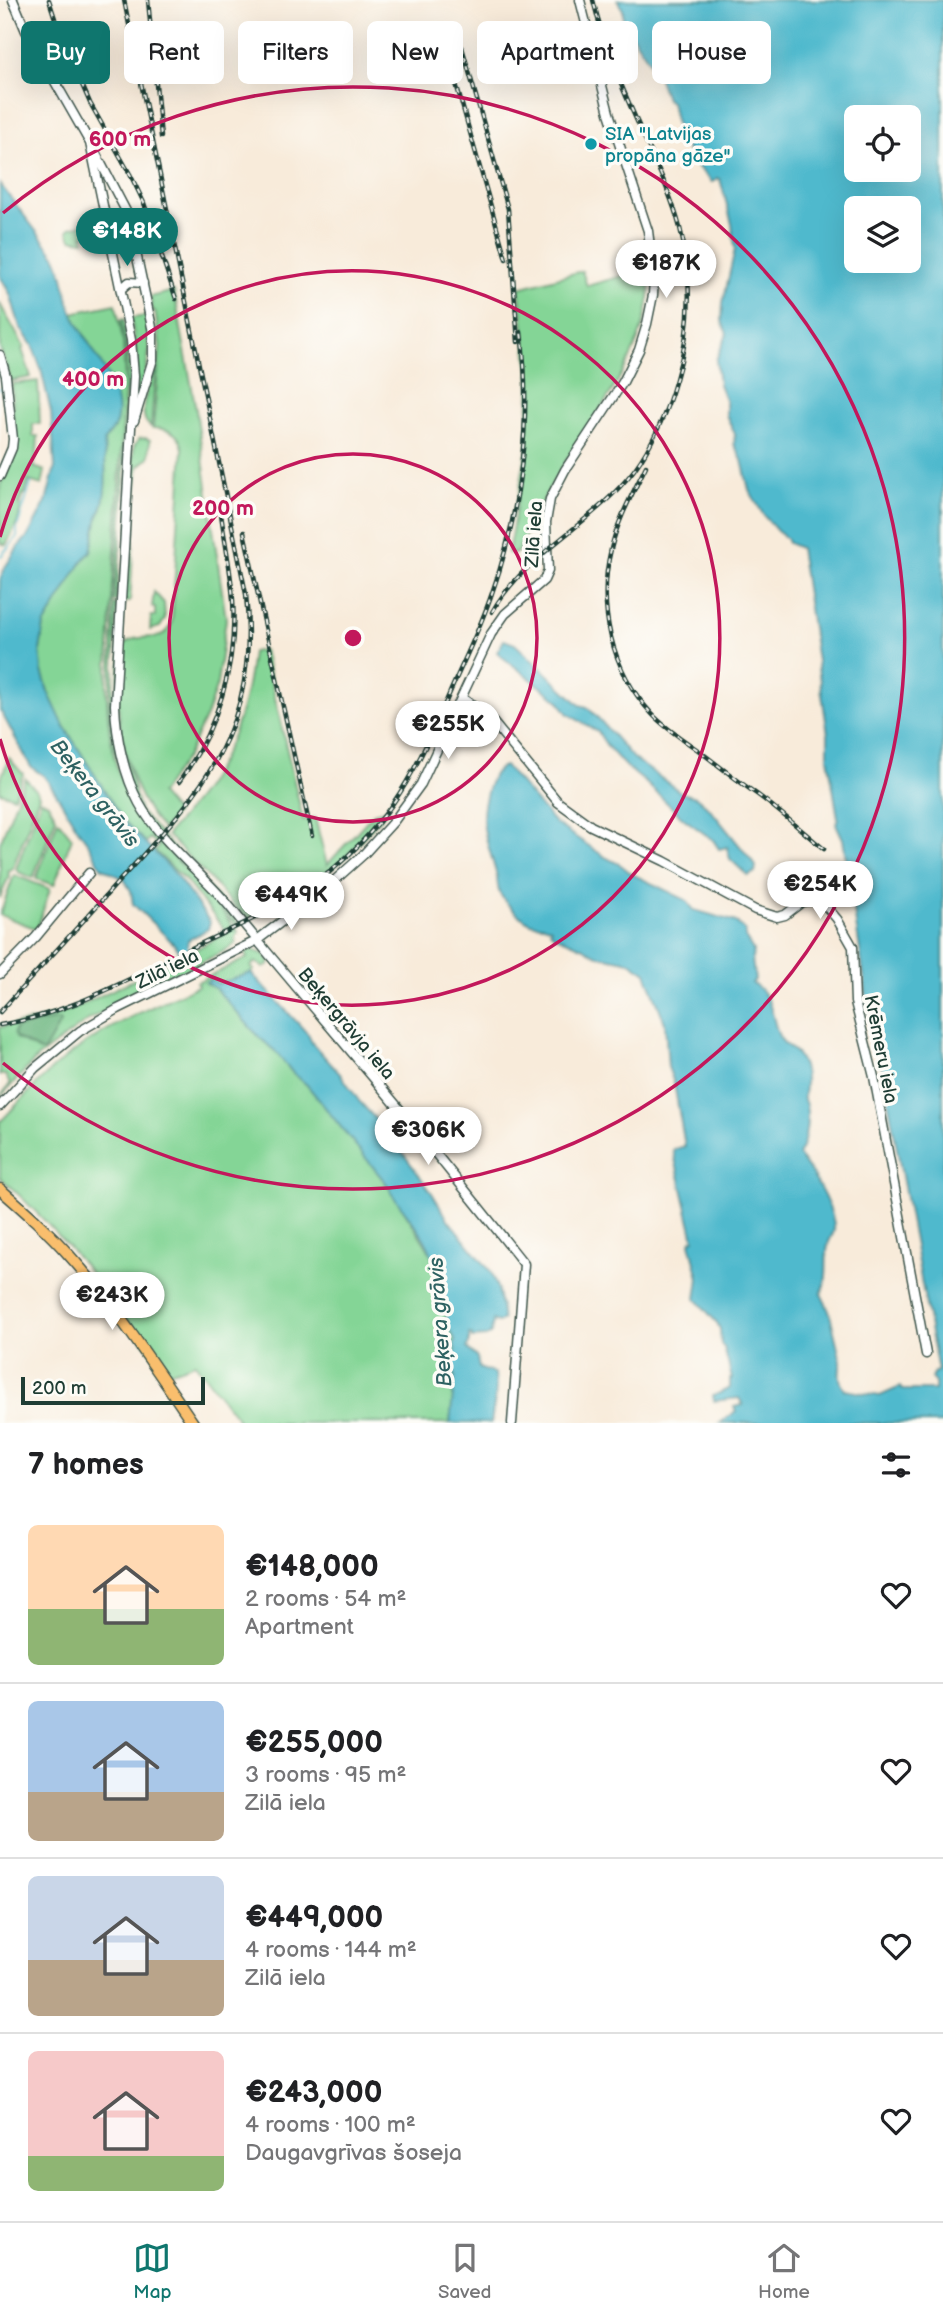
<!DOCTYPE html>
<html lang="en">
<head>
<meta charset="utf-8">
<style>
  body { margin:0; font-family:"Balsamiq Sans",sans-serif; background:#f6f6f6; color:#202124; height:100vh; display:flex; flex-direction:column; font-size:26px; white-space:nowrap }
  * { box-sizing:border-box; margin:0 }
  p { font-size:23px; color:#757577 }
  .icon { flex:none; width:38px; height:38px; fill:none; stroke:currentColor; stroke-width:2; stroke-linecap:round; stroke-linejoin:round }
  .map { position:relative; height:1423px; overflow:hidden }
  .details { display:flex; flex-direction:column; background:#fff; flex:1 }
  .details>* { flex:none }
  .banner { position:absolute; left:21px; top:21px; width:901px; height:63px; display:flex; gap:14px }
  .buttons { position:absolute; left:844px; top:105px; display:grid; gap:14px }
  .buttons a { display:grid; place-items:center; width:77px; height:77px; border-radius:10px; background:#fff; box-shadow:0 7px 28px #0002; font-size:35px }
  .scale { position:absolute; left:21px; bottom:18px; width:184px; box-sizing:border-box; padding-left:7px; border:4px solid #1f3d34; border-top:0; font-size:19px; line-height:24px; white-space:nowrap; color:#1f3d34; -webkit-text-stroke:5px #fdfcf7; paint-order:stroke }
  .price { position:absolute; translate:-50% -60px; padding:0 16px; border-radius:24px; background:#fff; color:#222; font-size:23px; line-height:46px; filter:drop-shadow(0 2px 4px #0008) }
  .price::after { content:''; position:absolute; left:50%; top:42px; width:21px; height:16px; margin-left:-10px; background:inherit; clip-path:polygon(0 0,100% 0,50% 100%) }
  .price.on { background:#0f766e; color:#fff }
  ul { padding:0; list-style:none }
  li { display:flex; align-items:center; gap:21px; height:175px; padding:0 28px }
  li+li { border-top:2px solid #e0e0e0 }
  li span { display:grid; place-items:center; flex:none; width:196px; height:140px; border-radius:10px; color:#555 }
  li>.icon { margin-inline-start:auto }
  span .icon { width:84px; height:84px; fill:#fffc; stroke-width:1 }
  li b { font-size:30px }
  h2 { display:flex; justify-content:space-between; align-items:center; height:84px; padding:0 28px; font-size:30px }
  .tag { padding:0 24px; border-radius:10px; background:#fff; box-shadow:0 7px 28px #0002; font-size:24px; line-height:63px }
  .tag.on { background:#0f766e; color:#fff }
  .menu { display:flex; justify-content:space-around; align-items:center; height:98px; border-top:2px solid #e0e0e0; background:#fff; font-size:19px; color:#757577 }
  .menu a { display:grid; justify-items:center; gap:4px }
  .menu .on { color:#0f766e }
  .map>svg:first-child { display:block }
  .green { fill:#84d596; stroke:#528965; stroke-width:2; fill-rule:evenodd }
  .forest { fill:#6bb67f; stroke:#457a5a; stroke-width:2 }
  .water { fill:#50b9cd; stroke:#387b80; stroke-width:2; fill-rule:evenodd }
  .lines { fill:none; stroke-linecap:round; stroke-linejoin:round }
  .stream { stroke:#50b9cd; stroke-width:2 }
  .canal { stroke:#50b9cd; stroke-width:6 }
  .minor-casing { stroke:#40574d; stroke-width:11 }
  .major-casing { stroke:#40574d; stroke-width:13 }
  .minor { stroke:#fff; stroke-width:8 }
  .major { stroke:#f9be6d; stroke-width:10 }
  .rail-casing { stroke:#1f3d34; stroke-width:4.5 }
  .rail { stroke:#fdfcf7; stroke-width:2; stroke-dasharray:5; stroke-linecap:butt }
  .ring { fill:none; stroke:#c2185b; stroke-width:3.5 }
  .culture-dot { fill:#0f9aa8; stroke:#fdfcf7; stroke-width:2.5 }
  .labels { text-anchor:middle; stroke-width:7; stroke-linejoin:round; paint-order:stroke }
  .culture-label { font-size:19px; fill:#0d838f; stroke:#fdfcf7; text-anchor:start }
  .street-label { font-size:19px; fill:#1f3d34; stroke:#fdfcf7 }
  .water-label { font-size:21px; font-style:italic; fill:#2e6262; stroke:#fdfcf7 }
  .centre { fill:#c2185b; stroke:#fdfcf7; stroke-width:3.5 }
  .ring-label { font-size:21px; text-anchor:middle; font-weight:bold; fill:#c2185b; stroke:#fdfcf7; stroke-width:7; stroke-linejoin:round; paint-order:stroke }
</style>
</head>
<body>
<div class="map">
<svg width="943" height="1423" viewBox="0 0 943 1423">
  <rect width="100%" height="100%" fill="#fdfcf7"/>
  <filter id="ink" filterUnits="userSpaceOnUse"><feTurbulence type="fractalNoise" baseFrequency=".0143" numOctaves="2"/><feDisplacementMap in="SourceGraphic" scale="14" xChannelSelector="R" yChannelSelector="G"/><feConvolveMatrix kernelMatrix="1 2 1 2 8 2 1 2 1" color-interpolation-filters="sRGB"/></filter>
  <filter id="wash" filterUnits="userSpaceOnUse"><feTurbulence type="fractalNoise" baseFrequency=".00686" numOctaves="4" result="noise"/><feDisplacementMap in="SourceGraphic" scale="28" xChannelSelector="R" yChannelSelector="G"/><feGaussianBlur stdDeviation="1.57" result="paint"/><feColorMatrix in="noise" values="0 0 0 0 0 0 0 0 0 0 0 0 0 0 0 0 0 1.4 0 .05"/><feComposite in="paint" operator="in"/></filter>
  <g filter="url(#wash)">
    <rect width="100%" height="100%" fill="#f8ebda"/>
    <g class="green">
      <polygon points="101,220 103,230 97,238 93,239 91,234 83,236 84,241 71,239 68,231 70,228 90,222 91,229 98,228 97,221"/>
      <path d="M650,268C655,347 597,409 559,472C543,498 530,526 517,553H508L527,448L530,378L519,288L582,271L587,286Z"/>
      <path d="M174,291L196,410L226,619L217,684L207,714L187,756L160,794L176,813L163,830C124,787 109,700 123,646C140,628 162,649 172,622L183,448C179,432 169,429 153,428L160,346L155,311H153L150,297Z"/>
      <polygon points="0,304 24,347 22,349 31,377 11,381 0,348"/>
      <path d="M116,304L123,342L125,385L107,681C106,728 114,780 141,820C156,842 178,860 196,880C209,894 221,910 233,926L225,930L185,880L155,851L159,846L150,838L145,843L123,820L64,726L52,704L42,671L40,650L44,625L81,563L91,551L98,516C109,498 105,461 104,441C108,434 114,430 116,423C124,395 85,339 72,313Z"/>
      <path d="M146,316C153,354 147,367 136,404L137,358L131,318Z"/>
      <polygon points="124,319 131,376 117,601 114,601 127,396 126,356 121,320"/>
      <path d="M156,363L151,427C134,416 151,380 156,363Z"/>
      <polygon points="38,381 40,424 33,424 33,436 38,436 37,452 34,467 45,471 42,485 29,481 25,494 23,494 19,505 21,506 18,521 6,545 0,543 0,486 14,448 12,384"/>
      <polygon points="145,438 150,440 149,457 138,467 130,602 124,602 134,446 139,439"/>
      <polygon points="154,592 164,603 165,619 160,627 150,630 151,616 155,616 155,607 152,607"/>
      <polygon points="114,604 117,604 112,712 140,811 220,900 239,924 236,925 198,879 148,826 127,790 114,746 109,712"/>
      <path d="M264,650L303,820L315,818L327,865L374,813L388,809C373,827 357,847 340,862C311,887 279,903 246,920L211,880L167,835C184,814 203,794 216,770C237,734 248,693 252,652Z"/>
      <polygon points="9,758 23,774 14,797 0,792 0,780"/>
      <polygon points="25,778 37,791 39,796 12,870 8,870 9,876 0,898 0,843"/>
      <polygon points="41,800 48,803 56,817 33,878 18,872 16,869"/>
      <polygon points="58,820 72,838 54,885 36,879"/>
      <polygon points="14,875 50,889 37,929 0,915"/>
      <path d="M235,928L238,932L235,940L236,943L228,949L91,1018L38,1057L0,1097L10,1084L5,1075H0V1027L38,1020L71,1010L179,958L183,963L198,955L194,950ZM59,1023L44,1050L40,1051L16,1038V1028Z"/>
      <path d="M252,950L264,954L270,961L269,965L264,967L255,962L251,967L254,970L251,973L218,984L211,980L206,983L216,989L259,1037L275,1051L292,1072L307,1085L360,1148L390,1188L432,1255L433,1262L436,1265L448,1326L456,1341L453,1367L454,1392L450,1423H241L195,1363L166,1373C117,1303 64,1235 0,1177V1122C19,1103 37,1082 57,1065C99,1029 149,1008 198,986L197,982L247,958L245,952Z"/>
    </g>
    <polygon class="forest" points="53,1020 59,1020 60,1023 44,1051 40,1051 16,1038 14,1032 16,1028"/>
    <g class="water">
      <path d="M617,0H943V1423H720L736,1411L734,1407L743,1405L739,1398L714,1401L713,1396L730,1388V1379H732L724,1347L721,1345L720,1329L717,1323L696,1299L699,1278L690,1243L691,1240L694,1239L673,1150L685,1146L674,1083L668,1067L665,1023L646,973L630,962L596,955L582,947L554,935L550,930L551,928C544,923 539,926 531,923C520,918 507,905 500,894C497,888 498,880 496,873C487,838 476,824 489,786C492,777 496,768 505,766L555,823L605,857L621,865L632,874L686,900L694,910L736,922L745,931V937L753,950L752,960L755,980L752,983C773,995 771,1017 779,1036C782,1043 789,1047 794,1051C806,1063 807,1083 803,1098C811,1110 806,1144 798,1155C810,1169 836,1211 834,1230C833,1236 829,1239 828,1245C824,1264 830,1275 821,1294L829,1310L841,1361C839,1372 838,1381 845,1390L880,1396L900,1387L902,1390H935V1383L931,1378L934,1372L938,1371L878,1046C871,1026 866,1004 865,983L843,839L836,824L838,818L828,757V734L800,548L788,543L786,538L777,531L764,516L749,490L742,460L734,444L735,434L726,415V402L719,384L716,360L727,334L722,321L723,303L735,249L732,224L720,179L717,178L715,181L712,182L692,161L675,121L671,102L666,99L657,73L623,21V10ZM856,117H908V170H856ZM856,208H908V261H856Z"/>
      <path d="M0,184L56,257C65,275 65,295 73,314C86,346 126,387 116,423C114,430 108,434 104,441C105,461 109,498 98,516L91,551L81,563L44,625L40,650L42,671L48,692L64,726L123,820L173,871L210,922L208,929L188,940L187,948L179,952L175,945L133,904L131,891L124,879L101,867L88,843L77,828L56,793L44,776L31,767L0,710V580L4,569L18,547L28,536L46,502L55,467L51,412L41,369L32,345L20,327L10,294L0,276Z"/>
      <polygon points="504,640 515,644 580,705 587,707 600,720 630,755 640,763 682,793 696,797 710,809 753,862 756,866 755,872 748,876 730,859 727,847 719,849 713,840 683,818 645,782 624,765 607,746 598,732 568,714 558,700 505,659 497,652"/>
      <path d="M251,973L308,1034L312,1043L342,1076L359,1101L389,1134L432,1193L449,1221L491,1272L498,1290L503,1320L498,1323L493,1320L491,1333L486,1337L472,1338V1335L469,1334V1343L467,1348L477,1358L479,1368L495,1374L496,1392L491,1423H450L455,1376L452,1360L456,1352L454,1345L455,1339L446,1325C449,1315 440,1279 436,1265L433,1262C431,1241 403,1210 391,1193L390,1188L307,1085L292,1072L275,1051L259,1037L216,989L206,982L211,979L218,984Z"/>
    </g>
    <g class="lines">
      <g class="stream">
        <polyline points="0,389 3,390"/>
        <polyline points="0,557 17,537 17,528 31,483"/>
      </g>
      <polyline class="canal" points="182,943 190,958"/>
    </g>
  </g>
  <g filter="url(#ink)">
    <g class="lines">
      <defs>
        <g id="minor">
          <path d="M13,0L26,31L90,143L131,340L134,376L115,705C116,737 124,775 139,803C159,840 202,873 230,907C289,980 351,1050 411,1123C449,1170 487,1217 524,1264L512,1423"/>
          <polyline points="94,150 128,215 153,332 153,359 134,421"/>
          <polyline points="121,289 129,282 143,283"/>
          <polyline points="0,355 6,376 13,439 12,448 0,476"/>
          <polyline points="462,698 483,712 492,721 558,802 591,826 664,861 755,910 777,917 785,915 802,902 816,900 825,905 837,919 853,947 855,1002 874,1077 926,1354"/>
          <polyline points="0,974 36,937 89,873"/>
          <polyline points="0,1106 35,1068 80,1031 118,1009 256,941 325,889 363,855 394,821 421,784 491,634 505,614 544,580 548,571 546,522 550,499 565,470 623,382 639,350 647,324 653,295 654,278 648,231 609,113 580,0"/>
        </g>
        <path id="major" d="M0,1189C24,1210 48,1231 69,1255C116,1307 154,1366 193,1423"/>
      </defs>
      <use href="#minor" class="minor-casing"/>
      <use href="#major" class="major-casing"/>
      <use href="#minor" class="minor"/>
      <use href="#major" class="major"/>
      <defs>
        <g id="rail">
          <polyline points="49,0 60,34 90,103 130,174 144,203 176,299"/>
          <polyline points="148,0 161,137"/>
          <polyline points="462,47 508,209 518,342"/>
          <polyline points="447,52 506,259"/>
          <path d="M646,466C633,493 618,519 611,549C597,607 611,670 652,714C665,728 682,739 698,750C718,765 738,781 758,795C781,812 802,831 824,849"/>
          <polyline points="244,532 312,836"/>
          <path d="M492,612C526,552 593,525 634,470C653,444 667,411 676,379C691,330 693,278 680,228C672,197 658,168 645,139C624,93 605,49 593,0"/>
          <path d="M179,782C218,729 237,665 233,600C231,571 225,543 221,514"/>
          <path d="M0,1012C40,968 80,925 119,881C205,788 259,730 246,594L124,0"/>
          <path d="M0,1025C66,1014 117,985 176,956C232,927 295,905 341,862C398,811 421,759 451,690C465,658 481,626 492,593C521,511 532,418 521,332"/>
        </g>
      </defs>
      <use href="#rail" class="rail-casing"/>
      <use href="#rail" class="rail"/>
    </g>
  </g>
  <g class="ring">
    <circle cx="353" cy="638" r="184"/>
    <path d="M0 537A367 367 0 1 1 0 739"/>
    <path d="M3 213A551 551 0 1 1 3 1063"/>
  </g>
  <circle class="culture-dot" cx="591" cy="144" r="7"/>
  <g class="labels">
    <g class="culture-label">
      <text x="605" y="140">SIA "Latvijas<tspan x="605" dy="22">propāna gāze"</tspan></text>
    </g>
    <g class="street-label">
      <text transform="translate(533 534) rotate(-86)" y="7">Zilā iela</text>
      <text transform="translate(167 968) rotate(-26)" y="7">Zilā iela</text>
      <text transform="translate(347 1023) rotate(50)" y="7">Beķergrāvja iela</text>
      <text transform="translate(882 1049) rotate(79)" y="7">Krēmeru iela</text>
    </g>
    <g class="water-label">
      <text transform="translate(95 793) rotate(52)" y="7">Beķera grāvis</text>
      <text transform="translate(440 1322) rotate(-94)" y="7">Beķera grāvis</text>
    </g>
  </g>
  <circle cx="353" cy="638" r="10" class="centre"/>
  <g class="ring-label">
    <text x="120" y="146">600 m</text>
    <text x="93" y="386">400 m</text>
    <text x="223" y="515">200 m</text>
  </g>
</svg>
<div class="buttons">
<a><svg class="icon" aria-label="locate" viewBox="0 0 24 24"><circle cx="12" cy="12" r="6"/><path d="M12 2v4M12 18v4M2 12h4M18 12h4"/></svg></a>
<a><svg class="icon" aria-label="layers" viewBox="0 0 24 24"><path d="M12 4l9 5-9 5-9-5zM3 14l9 5 9-5"/></svg></a>
</div>
<div class="scale">200 m</div>
<b class="price on" style="left:127px;top:268px">€148K</b>
<b class="price" style="left:666px;top:300px">€187K</b>
<b class="price" style="left:448px;top:761px">€255K</b>
<b class="price" style="left:820px;top:921px">€254K</b>
<b class="price" style="left:291px;top:932px">€449K</b>
<b class="price" style="left:428px;top:1167px">€306K</b>
<b class="price" style="left:112px;top:1332px">€243K</b>
<div class="banner">
<a class="tag on">Buy</a>
<a class="tag">Rent</a>
<a class="tag">Filters</a>
<a class="tag">New</a>
<a class="tag">Apartment</a>
<a class="tag">House</a>
</div>
</div>
<section class="details">
<h2>7 homes<svg class="icon" aria-label="filters" viewBox="0 0 24 24"><path d="M4 7h16M4 17h16"/><circle cx="9" cy="7" r="2"/><circle cx="15" cy="17" r="2"/></svg></h2>
<ul>
<li><span style="background:linear-gradient(#ffd9b3 60%,#8fb573 0)"><svg class="icon" aria-label="home" viewBox="0 0 24 24"><path d="M3 11l9-7 9 7M6 9v11h12V9"/></svg></span><div><b>€148,000</b><p>2 rooms · 54 m²</p><p>Apartment</p></div><svg class="icon" aria-label="heart" viewBox="0 0 24 24"><path d="M12 20l-8-8c-3-5 5-10 8-4 3-6 11-1 8 4z"/></svg></li>
<li><span style="background:linear-gradient(#a9c7e8 65%,#b9a48a 0)"><svg class="icon" aria-label="home" viewBox="0 0 24 24"><path d="M3 11l9-7 9 7M6 9v11h12V9"/></svg></span><div><b>€255,000</b><p>3 rooms · 95 m²</p><p>Zilā iela</p></div><svg class="icon" aria-label="heart" viewBox="0 0 24 24"><path d="M12 20l-8-8c-3-5 5-10 8-4 3-6 11-1 8 4z"/></svg></li>
<li><span style="background:linear-gradient(#c9d6e8 60%,#b9a48a 0)"><svg class="icon" aria-label="home" viewBox="0 0 24 24"><path d="M3 11l9-7 9 7M6 9v11h12V9"/></svg></span><div><b>€449,000</b><p>4 rooms · 144 m²</p><p>Zilā iela</p></div><svg class="icon" aria-label="heart" viewBox="0 0 24 24"><path d="M12 20l-8-8c-3-5 5-10 8-4 3-6 11-1 8 4z"/></svg></li>
<li><span style="background:linear-gradient(#f6c9c9 75%,#8fb573 0)"><svg class="icon" aria-label="home" viewBox="0 0 24 24"><path d="M3 11l9-7 9 7M6 9v11h12V9"/></svg></span><div><b>€243,000</b><p>4 rooms · 100 m²</p><p>Daugavgrīvas šoseja</p></div><svg class="icon" aria-label="heart" viewBox="0 0 24 24"><path d="M12 20l-8-8c-3-5 5-10 8-4 3-6 11-1 8 4z"/></svg></li>
</ul>
</section>
<nav class="menu">
<a class="on"><svg class="icon" aria-label="map" viewBox="0 0 24 24"><path d="M3 6l6-2 6 2 6-2v14l-6 2-6-2-6 2zM9 4v14M15 6v14"/></svg>Map</a>
<a><svg class="icon" aria-label="saved" viewBox="0 0 24 24"><path d="M7 4h10v16l-5-4-5 4z"/></svg>Saved</a>
<a><svg class="icon" aria-label="home" viewBox="0 0 24 24"><path d="M3 11l9-7 9 7M6 9v11h12V9"/></svg>Home</a>
</nav>
</body>
</html>
